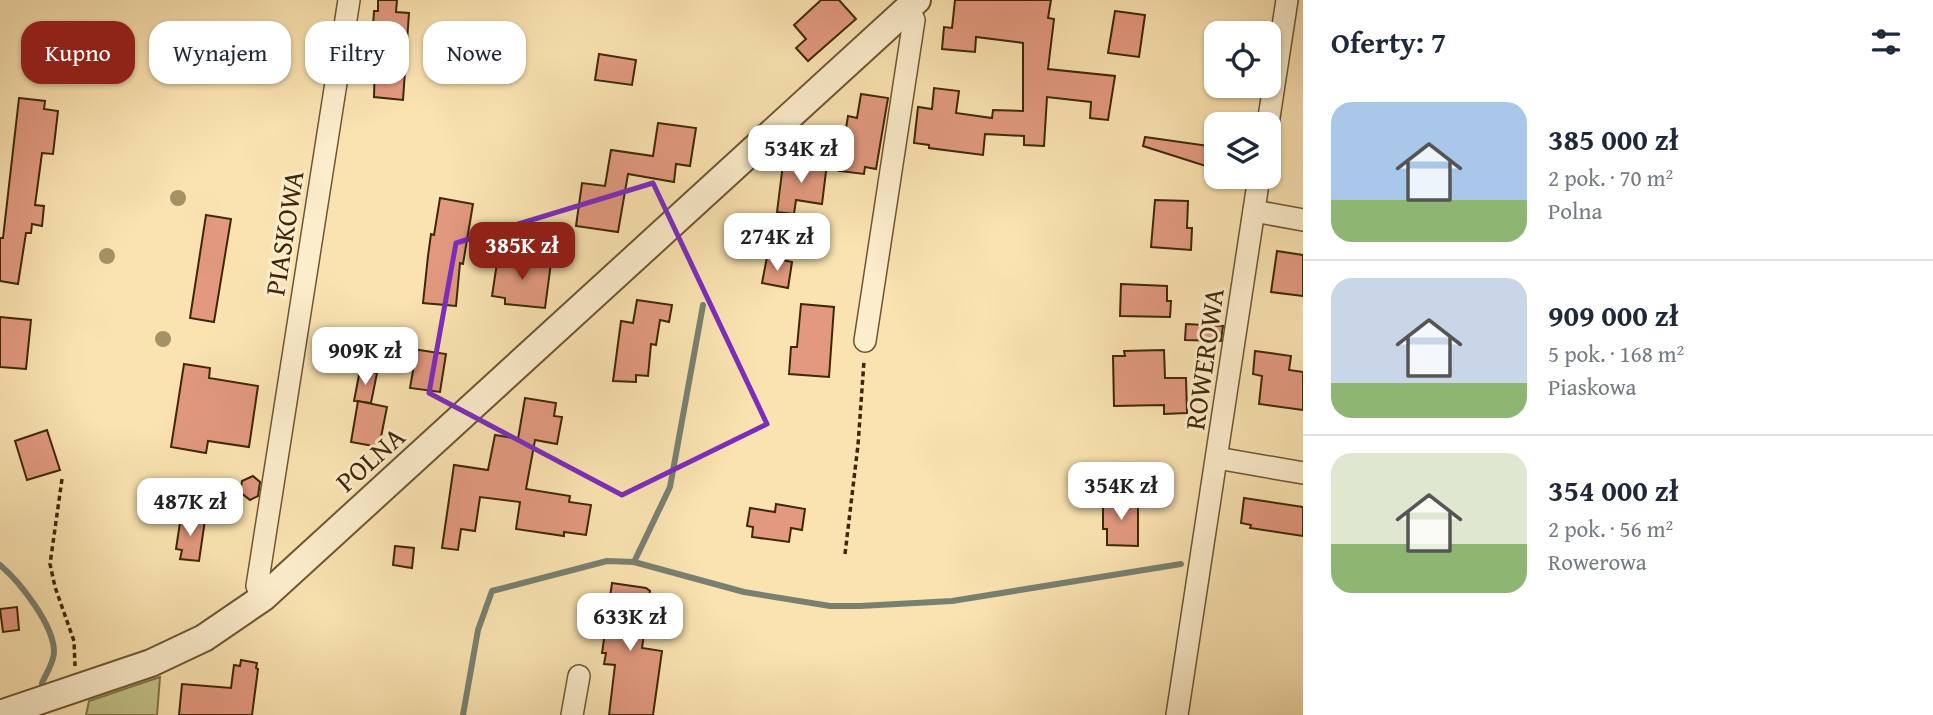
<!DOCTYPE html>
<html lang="pl">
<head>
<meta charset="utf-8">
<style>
  body { margin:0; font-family:"Gentium Book Plus",serif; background:#f6f6f7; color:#1f2937; height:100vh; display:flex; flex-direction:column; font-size:26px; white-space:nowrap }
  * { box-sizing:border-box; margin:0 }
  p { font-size:23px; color:#747a83 }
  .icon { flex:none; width:38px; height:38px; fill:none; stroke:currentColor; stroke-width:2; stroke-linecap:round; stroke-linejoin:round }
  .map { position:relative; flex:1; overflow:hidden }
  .side { display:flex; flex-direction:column; background:#fff; width:630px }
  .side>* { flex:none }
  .top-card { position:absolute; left:21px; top:21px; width:665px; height:63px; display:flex; gap:14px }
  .controls { position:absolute; left:1204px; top:21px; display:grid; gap:14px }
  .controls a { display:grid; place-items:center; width:77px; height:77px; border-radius:14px; background:#fff; box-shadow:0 2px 5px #0004; font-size:35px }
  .price { position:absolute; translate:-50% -60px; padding:0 16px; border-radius:14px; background:#fff; color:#222; font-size:23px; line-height:46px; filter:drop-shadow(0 2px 4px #0008) }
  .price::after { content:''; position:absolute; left:50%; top:42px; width:21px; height:16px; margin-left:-10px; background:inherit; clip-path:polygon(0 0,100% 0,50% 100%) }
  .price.on { background:#8f2418; color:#fff }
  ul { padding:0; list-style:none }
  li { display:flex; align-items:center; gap:21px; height:175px; padding:0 28px }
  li+li { border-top:2px solid #e0e1e3 }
  li span { display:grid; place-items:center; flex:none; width:196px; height:140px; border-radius:21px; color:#555 }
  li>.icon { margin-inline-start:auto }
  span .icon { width:84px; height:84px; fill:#fffc; stroke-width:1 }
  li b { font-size:30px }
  h2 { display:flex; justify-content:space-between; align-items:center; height:84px; padding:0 28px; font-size:30px }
  .chip { padding:0 24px; border-radius:21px; background:#fff; box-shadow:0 2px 5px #0004; font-size:24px; line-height:63px }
  .chip.on { background:#8f2418; color:#fff }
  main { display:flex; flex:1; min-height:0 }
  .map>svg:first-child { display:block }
  .green { fill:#c2c389; stroke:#807548; stroke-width:2 }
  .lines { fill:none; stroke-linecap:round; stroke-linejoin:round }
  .stream { stroke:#798070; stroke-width:6 }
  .building { fill:#e2997f; stroke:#3e2708; stroke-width:2 }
  .minor-casing { stroke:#6d5632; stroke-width:24 }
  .tertiary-casing { stroke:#6d5632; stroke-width:30 }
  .path { stroke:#3e2708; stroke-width:3.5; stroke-dasharray:5 3.5; stroke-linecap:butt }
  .minor { stroke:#fcedcc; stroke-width:21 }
  .tertiary { stroke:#fcedcc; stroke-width:26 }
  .tree { fill:#a59166 }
  .marked { fill:none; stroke:#7b2cbf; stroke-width:5; stroke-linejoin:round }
  .labels { text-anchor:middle; stroke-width:6; stroke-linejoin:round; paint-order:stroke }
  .street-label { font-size:28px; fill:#3e2708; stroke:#fcedcc }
</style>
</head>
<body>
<main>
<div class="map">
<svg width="1303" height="715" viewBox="0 0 1303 715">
  <rect width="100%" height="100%" fill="#fae3b1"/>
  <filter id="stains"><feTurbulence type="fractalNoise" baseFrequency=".00286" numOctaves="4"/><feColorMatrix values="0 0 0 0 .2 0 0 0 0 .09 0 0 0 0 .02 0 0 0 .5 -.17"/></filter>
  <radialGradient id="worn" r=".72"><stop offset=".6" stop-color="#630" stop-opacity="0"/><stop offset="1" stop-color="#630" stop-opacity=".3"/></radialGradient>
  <polygon class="green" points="160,677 157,715 86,715 89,701"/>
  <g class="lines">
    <g class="stream">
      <polyline points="634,562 670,487 703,305"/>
      <path d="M0,565C20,582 54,625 54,652C54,662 46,674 42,683"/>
      <polyline points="463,715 478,630 492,591 607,561 634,562 744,592 830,606 860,606 952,601 1181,564"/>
    </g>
  </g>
  <g class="building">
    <polygon points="378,0 397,0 396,12 409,13 403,100 374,97 375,58 371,58 374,11 378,11"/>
    <polygon points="821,0 839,0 856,19 808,61 796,48 806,39 794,25"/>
    <polygon points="955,0 1051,0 1048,18 1054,19 1048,69 1115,76 1108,120 1090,118 1091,102 1047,97 1044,146 1024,145 1024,136 985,134 983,155 929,148 929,145 914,143 918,107 932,109 934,88 959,91 956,113 992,118 993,110 1023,111 1023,43 976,37 975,52 942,49 944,27 952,28"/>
    <polygon points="1115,11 1145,15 1139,57 1108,53"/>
    <polygon points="111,47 127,49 124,66 108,63"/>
    <polygon points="599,54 636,60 632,85 595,80"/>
    <polygon points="861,94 888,98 876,169 865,167 864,174 839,171 848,116 857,118"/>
    <polygon points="19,98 45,101 44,109 58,111 53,154 42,153 35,205 44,206 42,226 32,224 31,233 26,233 18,284 0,281 0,238 3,238"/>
    <polygon points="658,123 696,128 690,166 676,164 674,182 628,174 618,232 576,226 582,183 605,186 611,150 653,156"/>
    <polygon points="1145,137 1216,147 1212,168 1143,146"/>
    <polygon points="809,160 827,163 822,204 796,200 794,214 777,212 783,164 808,167"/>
    <polygon points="440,198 473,204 463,264 460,263 456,306 423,303 428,256 431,234 434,235"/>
    <polygon points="1155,200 1188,201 1187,228 1192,228 1191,250 1151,247"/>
    <polygon points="206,215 231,219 214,322 190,318"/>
    <polygon points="1277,251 1303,255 1303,296 1271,292"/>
    <polygon points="498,256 551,263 545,308 505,304 505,298 492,296"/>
    <polygon points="767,257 792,262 788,288 762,283"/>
    <polygon points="1121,284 1167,286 1167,301 1171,301 1170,317 1120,316"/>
    <polygon points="637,300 672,305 669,322 660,320 656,345 651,344 648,376 636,375 636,382 613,381 621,321 633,323"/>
    <polygon points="801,304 834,307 829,377 789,374 791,347 797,347"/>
    <polygon points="0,317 31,320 26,369 0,367"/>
    <polygon points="1186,324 1223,326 1221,341 1185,340"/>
    <polygon points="406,348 446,354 440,392 410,388 414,365 404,363"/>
    <polygon points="1164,350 1165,378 1186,378 1187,413 1164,414 1164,405 1114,406 1113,356 1125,356 1124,351"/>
    <polygon points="1255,351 1291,356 1289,370 1303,372 1303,410 1259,404 1262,376 1253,374"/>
    <polygon points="184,364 210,368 209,378 258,386 249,447 208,441 206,453 171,447"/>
    <polygon points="360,370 377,373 371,403 354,401"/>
    <polygon points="525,398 556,403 554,416 562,417 557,444 535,440 526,489 570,496 569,502 591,505 586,535 564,532 564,536 516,529 520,502 480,497 475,531 461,529 458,550 442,548 454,465 488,470 495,435 518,439"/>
    <polygon points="358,401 387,407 379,447 351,442"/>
    <polygon points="47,430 60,470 27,480 15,441"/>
    <polygon points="253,476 260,482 258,496 250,500 240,492 242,481"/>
    <polygon points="1244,498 1303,507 1303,536 1250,528 1251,525 1241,523"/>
    <polygon points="1103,499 1138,499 1138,546 1107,545 1107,529 1103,529"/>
    <polygon points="776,504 805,509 802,530 791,528 789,542 752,537 753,527 747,526 750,508 775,512"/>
    <polygon points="181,516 205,520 199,561 180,559 182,550 176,549"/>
    <polygon points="395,546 414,548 412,568 393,565"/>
    <polygon points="612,583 646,588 650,591 642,648 662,651 653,715 609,715 615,665 604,664 606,653 602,653"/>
    <polygon points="17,607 19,630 3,632 0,609"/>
    <polygon points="241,660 257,663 256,668 258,669 252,715 179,715 182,684 231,688 234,665 240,666"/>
  </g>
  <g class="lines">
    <defs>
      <g id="minor">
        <polyline points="1268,124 1287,0"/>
        <polyline points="1254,211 1303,220"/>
        <polyline points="865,341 914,20 908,8"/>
        <polyline points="1217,458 1303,473"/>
        <polyline points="264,597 257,586 349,0"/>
        <polyline points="572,715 579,676"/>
        <polyline points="1177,715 1259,177"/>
      </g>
      <polyline id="tertiary" points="0,714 151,663 204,638 264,597 917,0"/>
    </defs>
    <use href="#minor" class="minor-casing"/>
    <use href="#tertiary" class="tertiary-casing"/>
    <g class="path">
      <polyline points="62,479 50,564 55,587 74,641 75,666"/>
      <polyline points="845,554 858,445 864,361"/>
    </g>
    <use href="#minor" class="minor"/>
    <use href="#tertiary" class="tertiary"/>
  </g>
  <g class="tree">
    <circle cx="178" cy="198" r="8"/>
    <circle cx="107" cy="256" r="8"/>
    <circle cx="163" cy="339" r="8"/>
  </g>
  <path class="marked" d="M653,183L767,424L622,495L429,393L456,243Z"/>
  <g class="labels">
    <g class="street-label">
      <text transform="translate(284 233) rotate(-81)" y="10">PIASKOWA</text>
      <text transform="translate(1204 359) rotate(-82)" y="10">ROWEROWA</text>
      <text transform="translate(370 459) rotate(-42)" y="10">POLNA</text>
    </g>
  </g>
  <rect width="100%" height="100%" filter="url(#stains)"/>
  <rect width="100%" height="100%" fill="url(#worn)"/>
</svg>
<div class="controls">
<a><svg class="icon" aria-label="locate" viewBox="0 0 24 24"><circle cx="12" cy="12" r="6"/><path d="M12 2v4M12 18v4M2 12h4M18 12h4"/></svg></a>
<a><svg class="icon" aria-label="layers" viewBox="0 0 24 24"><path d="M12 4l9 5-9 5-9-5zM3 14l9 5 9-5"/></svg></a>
</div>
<b class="price" style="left:801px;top:185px">534K zł</b>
<b class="price" style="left:777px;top:273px">274K zł</b>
<b class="price on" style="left:522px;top:282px">385K zł</b>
<b class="price" style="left:365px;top:387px">909K zł</b>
<b class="price" style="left:1121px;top:522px">354K zł</b>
<b class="price" style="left:190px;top:538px">487K zł</b>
<b class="price" style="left:630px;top:653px">633K zł</b>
<div class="top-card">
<a class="chip on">Kupno</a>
<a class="chip">Wynajem</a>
<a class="chip">Filtry</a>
<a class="chip">Nowe</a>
</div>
</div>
<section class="side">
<h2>Oferty: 7<svg class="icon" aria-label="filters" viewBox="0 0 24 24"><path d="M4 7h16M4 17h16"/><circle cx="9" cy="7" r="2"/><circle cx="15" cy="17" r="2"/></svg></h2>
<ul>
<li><span style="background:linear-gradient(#a9c7e8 70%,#8fb573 0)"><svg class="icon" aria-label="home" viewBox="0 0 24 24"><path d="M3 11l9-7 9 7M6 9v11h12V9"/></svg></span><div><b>385 000 zł</b><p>2 pok. · 70 m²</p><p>Polna</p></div></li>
<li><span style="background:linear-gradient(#c9d6e8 75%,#8fb573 0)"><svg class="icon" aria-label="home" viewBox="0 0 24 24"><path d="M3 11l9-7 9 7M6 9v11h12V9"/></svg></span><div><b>909 000 zł</b><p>5 pok. · 168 m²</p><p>Piaskowa</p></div></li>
<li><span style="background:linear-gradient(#dfe7d0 65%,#8fb573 0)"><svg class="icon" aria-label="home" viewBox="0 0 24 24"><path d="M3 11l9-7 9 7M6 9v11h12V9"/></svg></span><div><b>354 000 zł</b><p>2 pok. · 56 m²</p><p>Rowerowa</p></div></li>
</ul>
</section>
</main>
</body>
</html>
